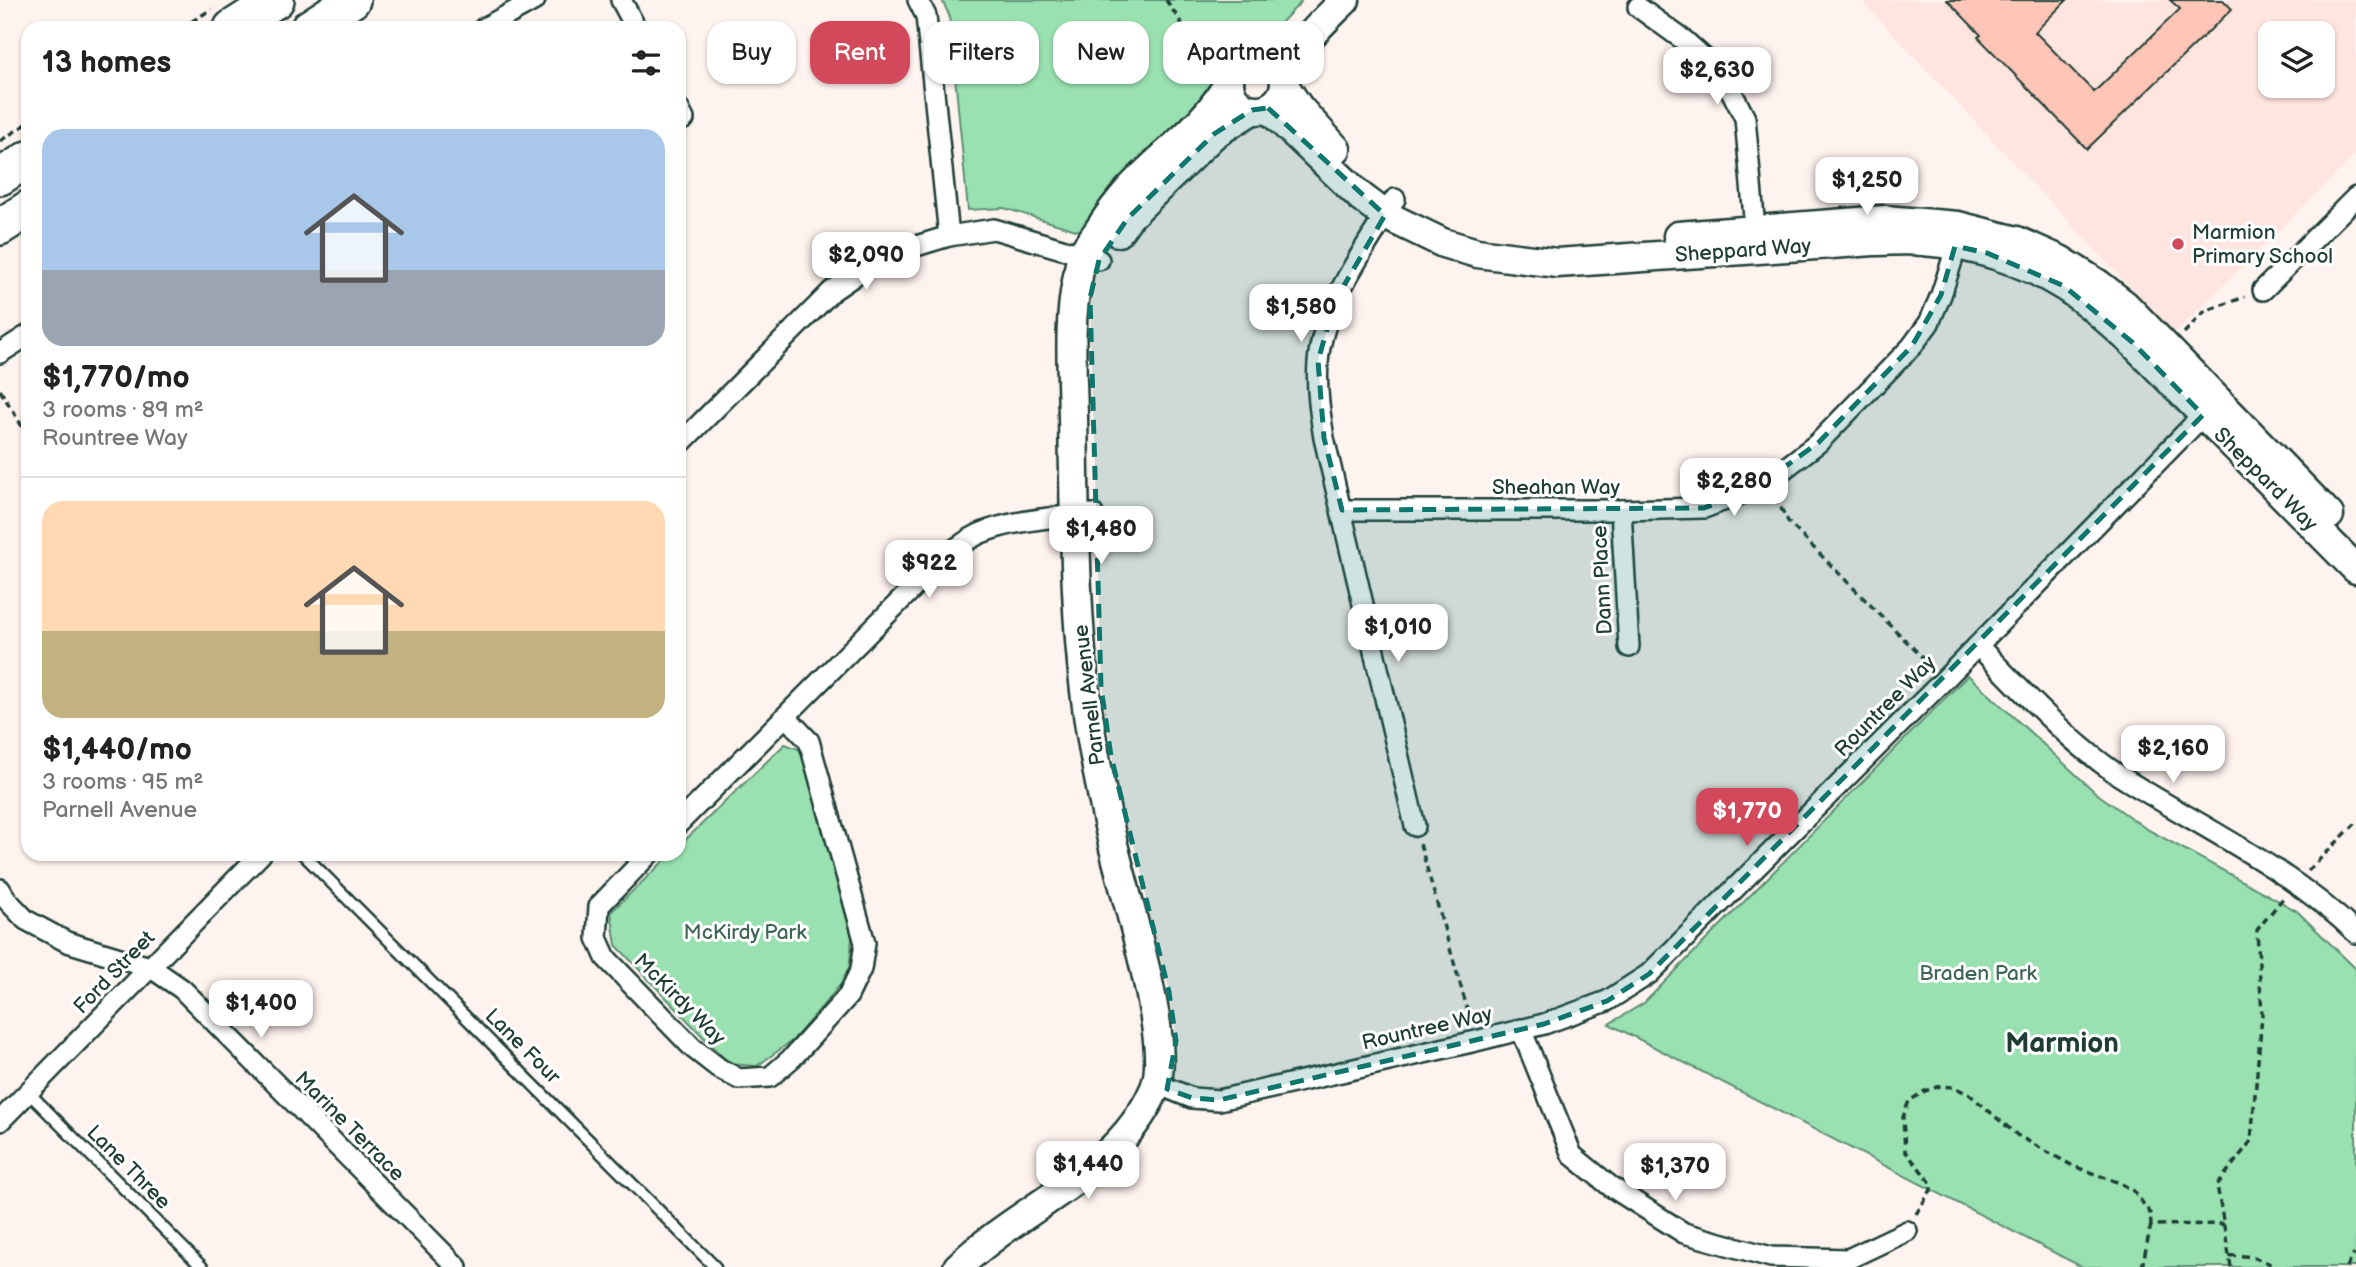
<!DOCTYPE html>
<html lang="en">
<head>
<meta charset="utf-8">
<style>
  body { margin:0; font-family:"Balsamiq Sans",sans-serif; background:#f6f6f6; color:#222; height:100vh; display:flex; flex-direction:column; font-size:26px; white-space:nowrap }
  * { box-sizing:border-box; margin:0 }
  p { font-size:23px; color:#767676 }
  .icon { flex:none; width:38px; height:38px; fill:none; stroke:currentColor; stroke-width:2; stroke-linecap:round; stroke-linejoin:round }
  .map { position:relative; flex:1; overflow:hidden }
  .sheet { position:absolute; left:21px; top:21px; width:665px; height:840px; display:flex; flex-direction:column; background:#fff; border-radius:21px; box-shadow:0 2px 5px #0004 }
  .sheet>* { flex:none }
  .hud { position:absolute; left:707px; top:21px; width:665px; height:63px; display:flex; gap:14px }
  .tools { position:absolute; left:2258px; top:21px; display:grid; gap:14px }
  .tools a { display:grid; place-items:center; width:77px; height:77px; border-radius:14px; background:#fff; box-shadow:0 2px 5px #0004; font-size:35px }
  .price { position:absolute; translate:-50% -60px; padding:0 16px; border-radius:14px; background:#fff; color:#222; font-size:23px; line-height:46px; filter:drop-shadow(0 2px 4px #0008) }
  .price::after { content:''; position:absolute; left:50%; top:42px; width:21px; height:16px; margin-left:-10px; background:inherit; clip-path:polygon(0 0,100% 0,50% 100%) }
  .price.current { background:#d1495b; color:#fff }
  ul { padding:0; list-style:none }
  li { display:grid; align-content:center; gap:14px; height:371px; padding:0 21px }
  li+li { border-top:2px solid #e0e0e0 }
  li span { display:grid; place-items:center; height:217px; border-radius:21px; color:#555 }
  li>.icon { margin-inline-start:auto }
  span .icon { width:126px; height:126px; fill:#fffc; stroke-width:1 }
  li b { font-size:30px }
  h2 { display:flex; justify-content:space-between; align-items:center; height:84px; padding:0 21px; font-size:30px }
  .pill { padding:0 24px; border-radius:21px; background:#fff; box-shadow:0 2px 5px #0004; font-size:24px; line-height:63px }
  .pill.current { background:#d1495b; color:#fff }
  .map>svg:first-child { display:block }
  .built { fill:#ffe5df; fill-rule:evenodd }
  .green { fill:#99e1b0; stroke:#5c8f72; stroke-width:2 }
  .building { fill:#ffc5b6; stroke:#1f3d34; stroke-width:2 }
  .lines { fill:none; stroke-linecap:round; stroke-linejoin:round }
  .lane-casing { stroke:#1f3d34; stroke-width:15 }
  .street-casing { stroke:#1f3d34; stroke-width:24 }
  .secondary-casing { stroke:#1f3d34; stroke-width:33 }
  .highway-casing { stroke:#1f3d34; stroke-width:40 }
  .path { stroke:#1f3d34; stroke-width:3.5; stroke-dasharray:7 5; stroke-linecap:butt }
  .lane { stroke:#fff; stroke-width:10 }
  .street { stroke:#fff; stroke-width:19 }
  .secondary { stroke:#fff; stroke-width:28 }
  .highway { stroke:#fff; stroke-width:35 }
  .marked { fill:#0f766e; fill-opacity:0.2; stroke:#0f766e; stroke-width:5; stroke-dasharray:14 9; stroke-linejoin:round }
  .poi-dot { fill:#d1495b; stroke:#fff; stroke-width:2.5 }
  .labels { text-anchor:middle; stroke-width:6; stroke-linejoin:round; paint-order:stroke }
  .poi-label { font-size:21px; fill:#1f3d34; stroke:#fff; text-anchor:start }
  .street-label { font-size:21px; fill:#1f3d34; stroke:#fff }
  .park-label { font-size:21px; fill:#3e6653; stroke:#fff }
  .district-label { font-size:28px; font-weight:bold; fill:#1f3d34; stroke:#fff }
</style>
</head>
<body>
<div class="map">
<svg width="2356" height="1267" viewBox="0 0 2356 1267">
  <rect width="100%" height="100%" fill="#fff3f0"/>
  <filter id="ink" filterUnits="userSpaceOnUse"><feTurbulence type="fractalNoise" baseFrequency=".0143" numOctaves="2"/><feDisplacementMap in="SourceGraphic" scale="14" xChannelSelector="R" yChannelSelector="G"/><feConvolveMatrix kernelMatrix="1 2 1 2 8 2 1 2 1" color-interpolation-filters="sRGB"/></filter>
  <g filter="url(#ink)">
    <path class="built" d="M1861,0H2356V154L2174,334ZM2270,33H2322V86H2270Z"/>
    <g class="green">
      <polygon points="942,0 1300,0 1301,2 1115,195 1089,234 1004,208 968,210 949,15"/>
      <polygon points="1968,675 2096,793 2145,828 2297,911 2356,969 2356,1267 2082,1267 1609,1024 1644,1003"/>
      <polygon points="785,744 801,750 852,937 849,975 793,1040 757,1066 729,1064 616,945 611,912 671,854 679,854 679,846"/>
    </g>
    <polygon class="building" points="1947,0 2067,0 2035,32 2094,92 2180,9 2170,0 2223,0 2232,9 2087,149 1978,37 1981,35"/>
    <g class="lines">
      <defs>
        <g id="lane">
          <polyline points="303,854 715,1267"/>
          <polyline points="29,1093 202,1267"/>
        </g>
        <g id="street">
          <polyline points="621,0 636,28"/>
          <polyline points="918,0 926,16 949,236"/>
          <polyline points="1638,7 1685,41 1723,75 1745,118 1755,229"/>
          <polyline points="484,28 535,0"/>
          <polyline points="679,109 684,119"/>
          <path d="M1395,199C1366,248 1322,305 1318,363C1316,388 1320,413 1324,438L1415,826"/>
          <polyline points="2263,290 2356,197"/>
          <polyline points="0,353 28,335"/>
          <polyline points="679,445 832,291 883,256 949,236 994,229 1099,260"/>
          <polyline points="1342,510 1621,510 1704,508 1754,489 1767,482 1818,443 1912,346 1929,323 1941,295 1952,261 1956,234"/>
          <polyline points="1621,510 1629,647"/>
          <path d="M1978,646C2021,689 2069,743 2120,776C2199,826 2288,867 2356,933"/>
          <path d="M679,823L935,566C949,554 962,542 979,534C1008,521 1061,516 1093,514"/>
          <polyline points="649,854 599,906 597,938 606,958 693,1048 720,1069 739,1079 770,1077 793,1057 848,996 861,969 865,943 809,741 786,717"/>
          <polyline points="0,889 6,899 26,920 67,942 150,967 182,989 457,1267"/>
          <polyline points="1521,1029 1572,1155 1610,1186 1684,1233 1771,1257 1848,1259 1907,1231"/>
          <polyline points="1157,1084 1192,1098 1219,1100 1476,1041 1544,1024 1607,1001 1649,974 1945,679 2212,406"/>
          <polyline points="0,1121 261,854"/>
        </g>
        <g id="secondary">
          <circle cx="1257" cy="82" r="28"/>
          <path d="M1285,78C1300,42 1318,27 1345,0"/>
          <polyline points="1285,87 1299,108 1336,149"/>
          <path d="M1268,108L1361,197L1385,215L1443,243L1477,253L1557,263L1874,241C1890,241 1907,239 1923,241C1971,244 2025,261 2065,287C2090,303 2111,323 2132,342L2356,569"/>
          <polyline points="1118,232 1128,218 1214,134 1252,110"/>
          <polyline points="1678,236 1885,220 1958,226 2017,241 2060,260 2098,284 2125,305 2329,515"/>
          <path d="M958,1267C1022,1205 1119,1173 1155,1088C1173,1043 1125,897 1113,844C1102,796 1092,748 1086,699C1074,606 1075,510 1073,416C1072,369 1068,322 1078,276C1079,269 1080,261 1082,256C1085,248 1092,240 1097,233C1106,219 1117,203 1129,190C1162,154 1206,126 1229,82"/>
        </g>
        <g id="highway">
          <polyline points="232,28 276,0"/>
          <polyline points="309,28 352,0"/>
          <polyline points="0,177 28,159"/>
          <polyline points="0,227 28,209"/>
        </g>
      </defs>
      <use href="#lane" class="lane-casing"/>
      <use href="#street" class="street-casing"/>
      <use href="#secondary" class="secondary-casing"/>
      <use href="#highway" class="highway-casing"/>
      <g class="path">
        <polyline points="1166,0 1211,67"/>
        <polyline points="181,28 212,9"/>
        <polyline points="0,141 28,123"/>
        <polyline points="2184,333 2205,311 2245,297"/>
        <polyline points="0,390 28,436"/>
        <polyline points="1775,497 1789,523 1931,666"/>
        <polyline points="1420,844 1471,1022"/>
        <polyline points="2308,871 2356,823"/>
        <polyline points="1916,1214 1931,1190 1931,1183 1905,1151 1903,1117 1909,1101 1925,1091 1940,1086 1953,1087 1969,1094 2017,1135 2073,1166 2120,1183 2134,1191 2150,1213 2151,1225 2224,1224"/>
        <path d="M2229,1256C2246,1254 2261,1259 2276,1267"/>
        <polyline points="2142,1267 2151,1225"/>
        <polyline points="2231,1267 2217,1185 2251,1141 2262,1015 2257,930 2284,897"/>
        <polyline points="2347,1267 2354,1254"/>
      </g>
      <use href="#lane" class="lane"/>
      <use href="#street" class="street"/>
      <use href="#secondary" class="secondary"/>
      <use href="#highway" class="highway"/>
    </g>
  </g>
  <path class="marked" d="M1268,108L1385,215L1335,301L1318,361L1324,438L1342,510L1704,508L1754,489L1818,443L1912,346L1941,295L1955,246L1987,253L2064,286L2132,342L2203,415L1649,974L1607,1001L1544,1024L1219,1100L1192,1098L1167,1089L1176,1041L1169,992L1111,756L1101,687L1090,298L1099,260L1128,218L1214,134L1252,110Z"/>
  <circle class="poi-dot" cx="2178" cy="244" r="7"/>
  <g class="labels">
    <g class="poi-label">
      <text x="2192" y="239">Marmion<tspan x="2192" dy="24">Primary School</tspan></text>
    </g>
    <g class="street-label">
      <text transform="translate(1743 250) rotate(-4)" y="7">Sheppard Way</text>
      <text transform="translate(2266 479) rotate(45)" y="7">Sheppard Way</text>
      <text x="1556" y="494">Sheahan Way</text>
      <text transform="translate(1602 580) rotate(-93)" y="7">Dann Place</text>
      <text transform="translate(1089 695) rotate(-97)" y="7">Parnell Avenue</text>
      <text transform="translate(1885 706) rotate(-45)" y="7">Rountree Way</text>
      <text transform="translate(114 972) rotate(-46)" y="7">Ford Street</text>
      <text transform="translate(680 999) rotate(45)" y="7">McKirdy Way</text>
      <text transform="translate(1427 1028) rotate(-13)" y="7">Rountree Way</text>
      <text transform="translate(523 1046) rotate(45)" y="7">Lane Four</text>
      <text transform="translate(350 1126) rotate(45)" y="7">Marine Terrace</text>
      <text transform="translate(129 1167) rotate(45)" y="7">Lane Three</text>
    </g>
    <g class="park-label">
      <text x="745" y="939">McKirdy Park</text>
      <text x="1978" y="980">Braden Park</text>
    </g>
    <g class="district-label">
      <text x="2062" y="1052">Marmion</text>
    </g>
  </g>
</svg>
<div class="tools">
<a><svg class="icon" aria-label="layers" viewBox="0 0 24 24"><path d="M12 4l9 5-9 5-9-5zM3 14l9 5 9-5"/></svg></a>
</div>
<b class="price" style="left:1717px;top:107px">$2,630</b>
<b class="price" style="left:1867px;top:217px">$1,250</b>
<b class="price" style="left:866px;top:292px">$2,090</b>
<b class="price" style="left:1301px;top:344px">$1,580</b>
<b class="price" style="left:1734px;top:518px">$2,280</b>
<b class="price" style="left:1101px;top:566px">$1,480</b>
<b class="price" style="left:929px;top:600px">$922</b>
<b class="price" style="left:1398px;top:664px">$1,010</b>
<b class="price" style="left:2173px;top:785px">$2,160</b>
<b class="price current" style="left:1747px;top:848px">$1,770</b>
<b class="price" style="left:261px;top:1040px">$1,400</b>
<b class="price" style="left:1088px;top:1201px">$1,440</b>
<b class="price" style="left:1675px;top:1203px">$1,370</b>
<div class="hud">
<a class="pill">Buy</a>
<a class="pill current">Rent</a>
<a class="pill">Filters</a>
<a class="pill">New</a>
<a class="pill">Apartment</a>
</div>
<section class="sheet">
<h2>13 homes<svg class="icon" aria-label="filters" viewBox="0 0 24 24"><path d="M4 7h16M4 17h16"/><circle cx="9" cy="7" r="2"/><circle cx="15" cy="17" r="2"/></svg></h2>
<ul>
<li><span style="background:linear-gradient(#a9c7e8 65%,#9aa5b1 0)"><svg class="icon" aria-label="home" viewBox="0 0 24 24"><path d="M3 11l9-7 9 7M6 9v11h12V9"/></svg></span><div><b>$1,770/mo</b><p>3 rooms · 89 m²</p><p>Rountree Way</p></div></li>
<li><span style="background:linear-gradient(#ffd9b3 60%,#c2b280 0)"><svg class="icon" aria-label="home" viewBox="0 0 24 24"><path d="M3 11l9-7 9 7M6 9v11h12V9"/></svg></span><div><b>$1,440/mo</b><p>3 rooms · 95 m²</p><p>Parnell Avenue</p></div></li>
</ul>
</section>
</div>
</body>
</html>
